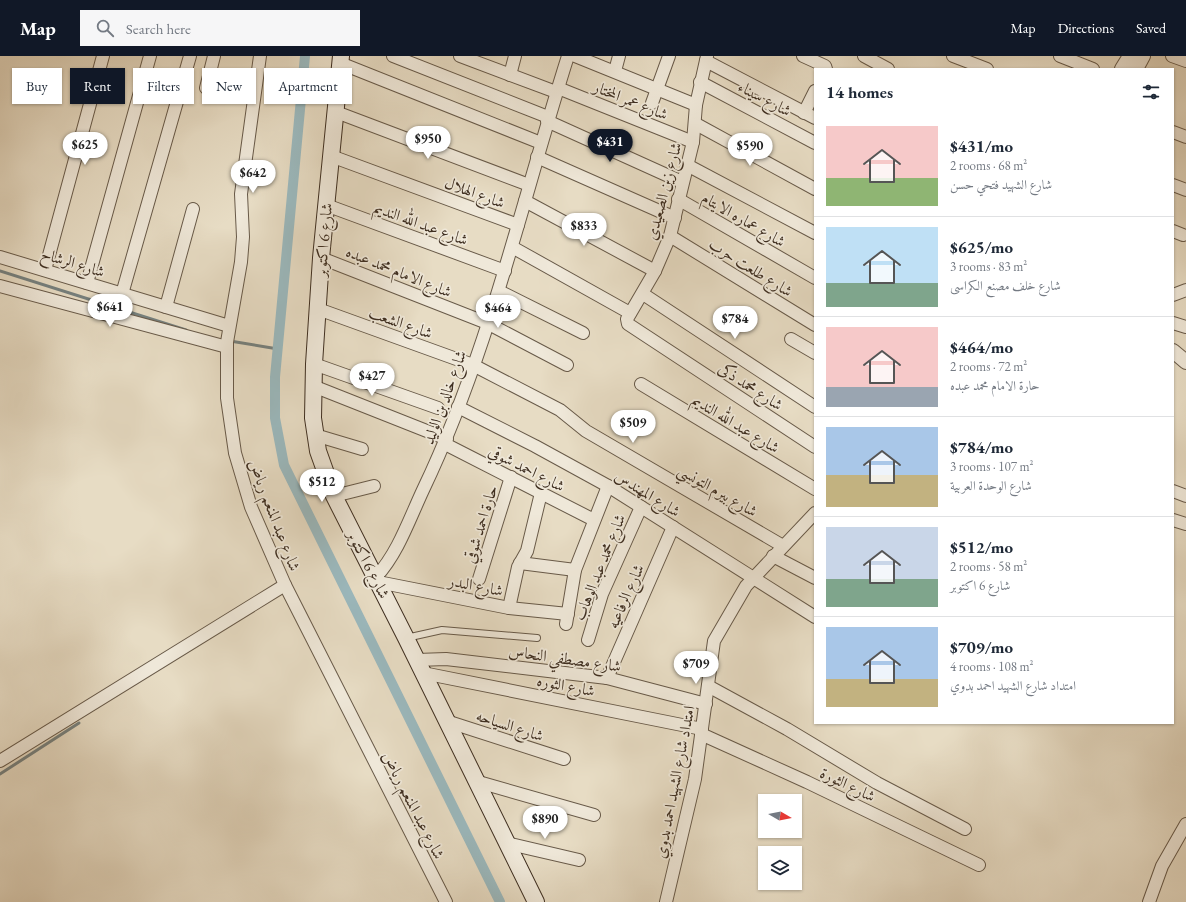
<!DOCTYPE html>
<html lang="en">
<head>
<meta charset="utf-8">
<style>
  body { margin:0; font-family:"EB Garamond",Amiri,serif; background:#f6f6f7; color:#1f2937; height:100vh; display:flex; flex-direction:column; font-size:15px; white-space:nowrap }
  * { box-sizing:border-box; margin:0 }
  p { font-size:13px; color:#747a83 }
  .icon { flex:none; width:22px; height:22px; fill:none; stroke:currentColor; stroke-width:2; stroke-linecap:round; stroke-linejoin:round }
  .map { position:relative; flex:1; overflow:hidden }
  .sheet { position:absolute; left:814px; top:12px; width:360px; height:656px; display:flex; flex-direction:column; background:#fff; border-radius:0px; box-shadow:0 1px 3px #0004 }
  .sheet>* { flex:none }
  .banner { position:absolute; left:12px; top:12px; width:380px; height:36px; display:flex; gap:8px }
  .needle { width:26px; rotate:99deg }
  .fabs { position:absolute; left:758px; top:738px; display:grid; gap:8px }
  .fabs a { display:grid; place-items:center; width:44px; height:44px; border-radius:0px; background:#fff; box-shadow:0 1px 3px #0004; font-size:20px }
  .price { position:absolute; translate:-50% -34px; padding:0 9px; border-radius:14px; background:#fff; color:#222; font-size:13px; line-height:26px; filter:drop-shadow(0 1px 2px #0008) }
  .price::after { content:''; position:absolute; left:50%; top:24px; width:12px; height:9px; margin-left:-6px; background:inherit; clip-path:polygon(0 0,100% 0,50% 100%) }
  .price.on { background:#111827; color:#fff }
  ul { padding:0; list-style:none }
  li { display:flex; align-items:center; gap:12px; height:100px; padding:0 12px }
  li+li { border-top:1px solid #e0e1e3 }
  li span { display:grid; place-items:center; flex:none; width:112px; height:80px; border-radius:0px; color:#555 }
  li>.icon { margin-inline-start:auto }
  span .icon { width:48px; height:48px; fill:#fffc; stroke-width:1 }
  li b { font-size:17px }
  h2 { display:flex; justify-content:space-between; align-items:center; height:48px; padding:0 12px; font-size:17px }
  .pill { padding:0 14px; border-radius:0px; background:#fff; box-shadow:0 1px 3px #0004; font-size:14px; line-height:36px }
  .pill.on { background:#111827; color:#fff }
  header { display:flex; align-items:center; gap:24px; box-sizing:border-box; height:56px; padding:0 20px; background:#111827; color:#fff }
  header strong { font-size:19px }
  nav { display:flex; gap:22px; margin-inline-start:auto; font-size:14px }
  .search { width:280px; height:36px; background:#f6f6f7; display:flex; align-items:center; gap:10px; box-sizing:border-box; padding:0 14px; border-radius:0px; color:#747a83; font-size:15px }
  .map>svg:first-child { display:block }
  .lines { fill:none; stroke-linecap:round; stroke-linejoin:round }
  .stream { stroke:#76817f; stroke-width:3 }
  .canal { stroke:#9bb9be; stroke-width:10 }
  .service-casing { stroke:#685a49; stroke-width:8 }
  .minor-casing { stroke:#685a49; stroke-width:14 }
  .tertiary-casing { stroke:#685a49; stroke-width:16 }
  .secondary-casing { stroke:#3e2e20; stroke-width:18 }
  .service { stroke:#efe8d9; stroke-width:6 }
  .minor { stroke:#efe8d9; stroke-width:12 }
  .tertiary { stroke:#efe8d9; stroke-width:14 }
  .secondary { stroke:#efe8d9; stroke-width:16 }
  .labels { text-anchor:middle; stroke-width:3.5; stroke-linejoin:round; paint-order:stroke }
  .street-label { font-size:16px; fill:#3e2e20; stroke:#efe8d9 }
</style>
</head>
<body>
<header>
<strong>Map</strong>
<div class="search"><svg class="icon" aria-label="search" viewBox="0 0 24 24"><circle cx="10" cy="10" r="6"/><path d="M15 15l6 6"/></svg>Search here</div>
<nav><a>Map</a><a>Directions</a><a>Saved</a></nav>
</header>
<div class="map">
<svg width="1186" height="846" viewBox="0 0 1186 846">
  <rect width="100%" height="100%" fill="#e7dcc4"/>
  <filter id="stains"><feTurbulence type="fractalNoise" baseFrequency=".005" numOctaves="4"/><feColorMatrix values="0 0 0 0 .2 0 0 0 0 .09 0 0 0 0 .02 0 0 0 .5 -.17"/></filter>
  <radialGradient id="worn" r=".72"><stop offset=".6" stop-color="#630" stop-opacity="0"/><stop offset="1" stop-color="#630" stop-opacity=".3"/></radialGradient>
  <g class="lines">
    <g class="stream">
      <polyline points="0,215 186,274"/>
      <polyline points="230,285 278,293"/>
      <polyline points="0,718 79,667"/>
    </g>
    <polyline class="canal" points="305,0 275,321 275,362 284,409 500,846"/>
    <defs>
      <polyline id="service" points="406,582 442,574 537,582"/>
      <g id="minor">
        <polyline points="260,0 241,138 243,181 241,206 227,286 227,342 235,397 251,451 285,529 446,846"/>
        <polyline points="393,0 548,61"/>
        <polyline points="460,0 556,36"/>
        <polyline points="575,0 696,49"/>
        <polyline points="707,0 696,49 693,86 670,180 655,215 627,263 628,268 815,391"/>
        <polyline points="803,0 825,10 826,13"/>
        <polyline points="864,0 888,13"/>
        <polyline points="953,0 987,13"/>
        <polyline points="1060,0 1093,13"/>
        <polyline points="1172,0 1186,5"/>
        <polyline points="706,5 815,62"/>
        <polyline points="340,7 541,87"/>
        <polyline points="615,15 619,0"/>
        <polyline points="510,19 515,0"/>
        <polyline points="700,26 815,87"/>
        <polyline points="206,32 214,0"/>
        <polyline points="558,32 693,86"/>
        <polyline points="652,47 669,0"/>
        <polyline points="336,56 529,129"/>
        <polyline points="804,57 815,35"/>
        <polyline points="547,65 682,126"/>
        <polyline points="696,68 815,133"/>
        <polyline points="1173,76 1186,81"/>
        <polyline points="331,100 518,169"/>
        <polyline points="537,101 675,162"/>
        <polyline points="687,109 815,177"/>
        <polyline points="1173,129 1186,134"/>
        <polyline points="678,143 815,222"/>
        <polyline points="525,145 655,215"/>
        <polyline points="326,149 505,215"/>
        <polyline points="1173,175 1183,179"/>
        <polyline points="670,180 815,269"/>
        <polyline points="512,191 630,257"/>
        <polyline points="0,201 229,270"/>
        <polyline points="321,202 487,267 567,309"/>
        <polyline points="45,214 103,0"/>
        <polyline points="87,227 150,0"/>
        <polyline points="0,230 227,291"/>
        <polyline points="499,235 583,277"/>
        <polyline points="122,238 190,0"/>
        <polyline points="643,238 815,351"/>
        <polyline points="1173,239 1186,234"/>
        <polyline points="166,251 193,153"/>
        <polyline points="318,253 473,309 560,354 586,375 783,490"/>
        <polyline points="1173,267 1186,271"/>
        <polyline points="791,283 815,297"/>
        <polyline points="314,308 438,352"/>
        <polyline points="641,328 815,433"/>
        <polyline points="313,330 447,383"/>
        <polyline points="458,351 535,390 608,430 815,561"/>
        <polyline points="315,379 362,393"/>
        <polyline points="445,388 594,464"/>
        <polyline points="1173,435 1186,440"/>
        <polyline points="334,440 374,430"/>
        <polyline points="1173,464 1186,468"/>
        <polyline points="773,500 815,522"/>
        <polyline points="520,507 575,514"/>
        <path d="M376,521C398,497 409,464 423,434C489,296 522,145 568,0"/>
        <polyline points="479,523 511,421"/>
        <polyline points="378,526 509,552 568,558"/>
        <polyline points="509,552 518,511 527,495 541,437"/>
        <polyline points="566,568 575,514 608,430"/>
        <polyline points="588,584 602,538 641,451"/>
        <polyline points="417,604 446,603 607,622 706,648"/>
        <polyline points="423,617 702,673"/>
        <polyline points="607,622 673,471"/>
        <polyline points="708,630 787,673 877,727 965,773"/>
        <polyline points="446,665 564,703"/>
        <polyline points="701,678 807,726 979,809"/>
        <polyline points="0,705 285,529"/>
        <polyline points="475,725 594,759"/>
        <polyline points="506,787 579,804"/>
        <polyline points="666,846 695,723 714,585 746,530 815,457"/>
        <polyline points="1149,846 1162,810 1186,768"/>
      </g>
      <g id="tertiary">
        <polyline points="1122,13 1130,0"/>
        <polyline points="1136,13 1143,0"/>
        <polyline points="1173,295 1186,306"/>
      </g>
      <polyline id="secondary" points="341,0 321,202 314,308 313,362 318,395 334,440 406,582 536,846"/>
    </defs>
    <use href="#service" class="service-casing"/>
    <use href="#minor" class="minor-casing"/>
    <use href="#tertiary" class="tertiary-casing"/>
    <use href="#secondary" class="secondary-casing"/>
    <use href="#service" class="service"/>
    <use href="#minor" class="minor"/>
    <use href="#tertiary" class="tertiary"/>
    <use href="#secondary" class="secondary"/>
  </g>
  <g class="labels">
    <g class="street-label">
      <text transform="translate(765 42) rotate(28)" y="6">شارع سيناء</text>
      <text transform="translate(631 44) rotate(22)" y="6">شارع عمر المختار</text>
      <text transform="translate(663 135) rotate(-75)" y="6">شارع زين الصعيدي</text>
      <text transform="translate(475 136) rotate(20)" y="6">شارع الهلال</text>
      <text transform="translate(744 163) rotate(30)" y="6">شارع عماره الايتام</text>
      <text transform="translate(421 167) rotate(20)" y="6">شارع عبد الله النديم</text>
      <text transform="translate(323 184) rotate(-85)" y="6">شارع 6 اكتوبر</text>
      <text transform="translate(73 206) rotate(17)" y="6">شارع الرشاح</text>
      <text transform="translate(751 211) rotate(32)" y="6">شارع طلعت حرب</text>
      <text transform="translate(399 215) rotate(22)" y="6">شارع الامام محمد عبده</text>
      <text transform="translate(401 266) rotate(20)" y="6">شارع الشعب</text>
      <text transform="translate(751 330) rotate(33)" y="6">شارع محمد ذكى</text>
      <text transform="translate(444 341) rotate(-70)" y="6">شارع خالد بن الوليد</text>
      <text transform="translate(736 367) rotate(31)" y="6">شارع عبد الله النديم</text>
      <text transform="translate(527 412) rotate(27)" y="6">شارع احمد شوقي</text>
      <text transform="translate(718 434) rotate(30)" y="6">شارع بيرم التونسي</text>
      <text transform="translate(648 437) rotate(32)" y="6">شارع المهندس</text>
      <text transform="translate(275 459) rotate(69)" y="6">شارع عبد المنعم رياض</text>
      <text transform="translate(480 468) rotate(-73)" y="6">حارة احمد شوقي</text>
      <text transform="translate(369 508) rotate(63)" y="6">شارع 6 اكتوبر</text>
      <text transform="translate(599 511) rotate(-68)" y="6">شارع محمد عبد الوهاب</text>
      <text transform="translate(476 529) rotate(11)" y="6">شارع البدر</text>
      <text transform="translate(625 540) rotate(-66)" y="6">شارع الرفاعيه</text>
      <text transform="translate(565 602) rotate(8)" y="6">شارع مصطفي النحاس</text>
      <text transform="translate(566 629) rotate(11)" y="6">شارع الثوره</text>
      <text transform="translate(510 669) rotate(18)" y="6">شارع السياحه</text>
      <text transform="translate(674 726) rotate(-79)" y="6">امتداد شارع الشهيد احمد بدوي</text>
      <text transform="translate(848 728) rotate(26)" y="6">شارع الثورة</text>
      <text transform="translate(414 749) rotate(63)" y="6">شارع عبد المنعم رياض</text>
    </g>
  </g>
  <rect width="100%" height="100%" filter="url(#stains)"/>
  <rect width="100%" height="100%" fill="url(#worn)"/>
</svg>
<div class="fabs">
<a><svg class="needle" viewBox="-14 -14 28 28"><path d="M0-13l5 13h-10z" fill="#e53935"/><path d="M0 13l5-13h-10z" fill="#747a83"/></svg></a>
<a><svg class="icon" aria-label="layers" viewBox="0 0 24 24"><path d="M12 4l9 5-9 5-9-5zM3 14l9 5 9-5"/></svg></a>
</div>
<b class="price" style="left:428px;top:104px">$950</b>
<b class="price on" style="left:610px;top:107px">$431</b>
<b class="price" style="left:85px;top:110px">$625</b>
<b class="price" style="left:750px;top:111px">$590</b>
<b class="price" style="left:253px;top:138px">$642</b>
<b class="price" style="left:584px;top:191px">$833</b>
<b class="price" style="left:110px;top:272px">$641</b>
<b class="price" style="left:498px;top:273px">$464</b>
<b class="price" style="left:735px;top:284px">$784</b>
<b class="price" style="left:372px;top:341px">$427</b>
<b class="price" style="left:633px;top:388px">$509</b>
<b class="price" style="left:322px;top:447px">$512</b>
<b class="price" style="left:696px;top:629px">$709</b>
<b class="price" style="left:545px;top:784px">$890</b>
<div class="banner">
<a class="pill">Buy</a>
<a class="pill on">Rent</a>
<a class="pill">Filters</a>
<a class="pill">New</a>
<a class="pill">Apartment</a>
</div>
<section class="sheet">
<h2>14 homes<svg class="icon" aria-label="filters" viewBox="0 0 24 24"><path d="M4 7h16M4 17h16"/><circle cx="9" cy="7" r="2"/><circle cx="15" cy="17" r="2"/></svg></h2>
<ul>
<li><span style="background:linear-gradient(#f6c9c9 65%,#8fb573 0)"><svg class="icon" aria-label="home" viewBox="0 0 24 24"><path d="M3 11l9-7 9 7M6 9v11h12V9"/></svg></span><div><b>$431/mo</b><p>2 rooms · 68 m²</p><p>شارع الشهيد فتحي حسن</p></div></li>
<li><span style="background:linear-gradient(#bfe0f5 70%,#7fa58c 0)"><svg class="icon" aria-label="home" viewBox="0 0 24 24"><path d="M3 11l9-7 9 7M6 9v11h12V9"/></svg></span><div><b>$625/mo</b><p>3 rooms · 83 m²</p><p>شارع خلف مصنع الكراسى</p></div></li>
<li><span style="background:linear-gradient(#f6c9c9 75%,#9aa5b1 0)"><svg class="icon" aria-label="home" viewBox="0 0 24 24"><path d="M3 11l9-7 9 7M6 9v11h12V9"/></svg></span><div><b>$464/mo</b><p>2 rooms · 72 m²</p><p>حارة الامام محمد عبده</p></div></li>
<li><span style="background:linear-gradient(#a9c7e8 60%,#c2b280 0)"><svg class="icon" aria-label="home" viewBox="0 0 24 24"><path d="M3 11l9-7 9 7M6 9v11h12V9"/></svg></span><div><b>$784/mo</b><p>3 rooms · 107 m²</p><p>شارع الوحدة العربية</p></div></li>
<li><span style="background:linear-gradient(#c9d6e8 65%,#7fa58c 0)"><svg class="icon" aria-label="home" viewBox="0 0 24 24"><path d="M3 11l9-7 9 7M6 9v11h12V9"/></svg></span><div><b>$512/mo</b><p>2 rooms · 58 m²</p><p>شارع 6 اكتوبر</p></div></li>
<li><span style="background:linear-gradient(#a9c7e8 65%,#c2b280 0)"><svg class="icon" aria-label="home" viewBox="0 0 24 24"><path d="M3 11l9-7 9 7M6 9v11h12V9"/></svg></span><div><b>$709/mo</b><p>4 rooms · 108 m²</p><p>امتداد شارع الشهيد احمد بدوي</p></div></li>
</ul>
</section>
</div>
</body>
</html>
